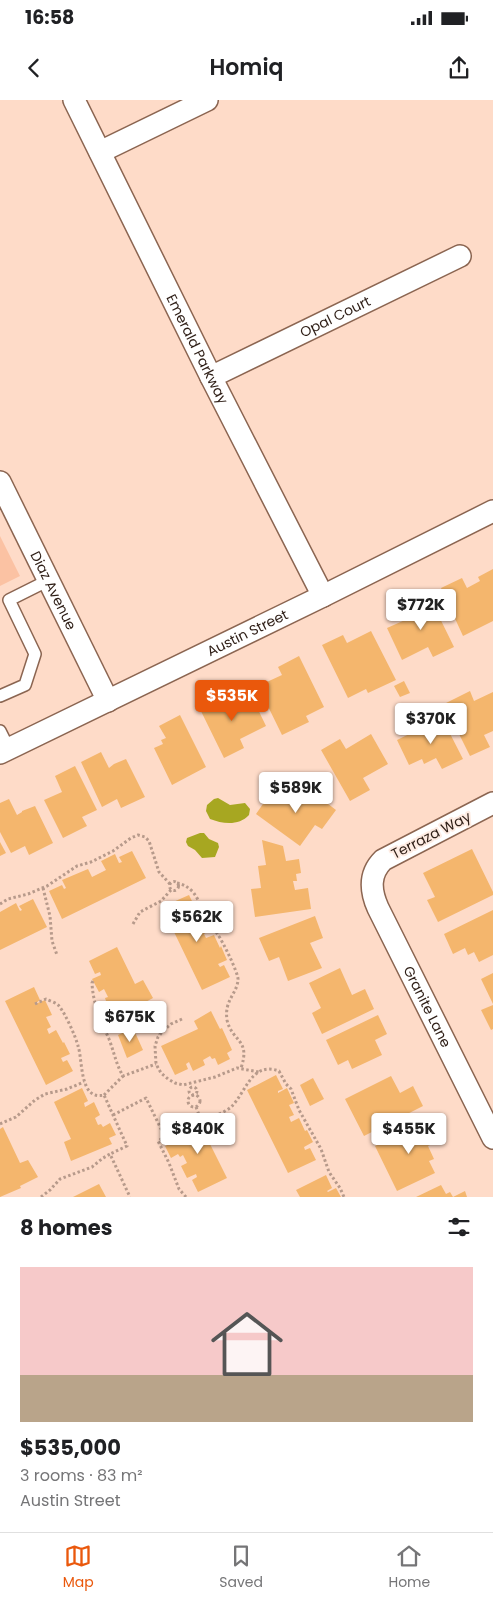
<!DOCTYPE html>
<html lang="en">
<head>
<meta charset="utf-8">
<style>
  body { margin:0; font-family:Poppins,sans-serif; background:#f6f6f6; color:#202124; height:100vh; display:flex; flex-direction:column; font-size:19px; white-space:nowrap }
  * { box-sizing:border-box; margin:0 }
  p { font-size:16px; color:#757577 }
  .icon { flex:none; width:28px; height:28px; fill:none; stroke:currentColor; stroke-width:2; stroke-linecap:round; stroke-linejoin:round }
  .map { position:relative; height:1097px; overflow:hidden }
  .panel { display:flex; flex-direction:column; background:#fff; flex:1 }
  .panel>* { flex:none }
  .price { position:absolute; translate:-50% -42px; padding:0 11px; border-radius:5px; background:#fff; color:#222; font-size:16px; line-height:32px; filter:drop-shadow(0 1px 2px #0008) }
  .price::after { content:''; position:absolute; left:50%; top:30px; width:15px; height:11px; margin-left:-8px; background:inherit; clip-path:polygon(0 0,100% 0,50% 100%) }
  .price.selected { background:#ea580c; color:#fff }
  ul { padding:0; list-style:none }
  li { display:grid; align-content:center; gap:10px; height:265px; padding:0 20px }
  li+li { border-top:1px solid #e0e0e0 }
  li span { display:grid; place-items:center; height:155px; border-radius:0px; color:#555 }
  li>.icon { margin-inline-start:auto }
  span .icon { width:90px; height:90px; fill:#fffc; stroke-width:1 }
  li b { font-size:21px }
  h2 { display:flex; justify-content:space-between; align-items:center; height:60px; padding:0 20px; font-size:21px }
  .status { display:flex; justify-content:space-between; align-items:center; height:35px; padding:0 25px; background:#fff; direction:ltr }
  .status svg { height:14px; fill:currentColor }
  header { display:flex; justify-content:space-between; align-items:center; height:65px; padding:0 20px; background:#fff; font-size:22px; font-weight:600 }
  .menu { display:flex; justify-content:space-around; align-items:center; height:70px; border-top:1px solid #e0e0e0; background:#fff; font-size:14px; color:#757577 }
  .menu a { display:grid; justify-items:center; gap:2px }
  .menu .selected { color:#ea580c }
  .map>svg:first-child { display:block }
  .green { fill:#fbc2a3 }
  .water { fill:#a7a721 }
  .building { fill:#f4b66d }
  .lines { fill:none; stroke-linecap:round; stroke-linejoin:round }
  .lane-casing { stroke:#8b6551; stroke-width:14 }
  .street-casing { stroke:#8b6551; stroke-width:24 }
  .path { stroke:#b79a8b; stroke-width:3; stroke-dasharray:2.5 2.5; stroke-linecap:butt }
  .lane { stroke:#fff; stroke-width:11 }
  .street { stroke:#fff; stroke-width:21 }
  .labels { text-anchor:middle; stroke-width:4; stroke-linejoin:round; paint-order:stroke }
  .street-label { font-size:14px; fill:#2d1d15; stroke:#feece3 }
</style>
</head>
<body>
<div class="status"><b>16:58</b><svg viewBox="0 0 49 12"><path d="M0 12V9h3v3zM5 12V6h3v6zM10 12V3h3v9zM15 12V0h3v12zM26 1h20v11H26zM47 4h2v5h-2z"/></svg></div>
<header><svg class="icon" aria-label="back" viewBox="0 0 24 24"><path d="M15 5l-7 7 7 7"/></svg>Homiq<svg class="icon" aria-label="share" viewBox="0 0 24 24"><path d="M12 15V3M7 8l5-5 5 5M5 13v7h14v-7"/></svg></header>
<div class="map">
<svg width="493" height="1097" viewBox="0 0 493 1097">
  <rect width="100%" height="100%" fill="#fedbc8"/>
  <polygon class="green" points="0,436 20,476 0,486"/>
  <g class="water">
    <path d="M218,698L230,705L245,703L250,709L249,715C239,726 223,724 210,719L206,711L207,705L214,699Z"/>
    <polygon points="200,733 204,733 209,739 218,743 219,747 215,757 202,758 195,750 188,746 186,742 187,738"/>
  </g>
  <g class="building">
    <polygon points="493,469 493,521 463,536 441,488 462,478 467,488 480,481 478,477"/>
    <polygon points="428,494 454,547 433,557 428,547 402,560 387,528 414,516 407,503"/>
    <polygon points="371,531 396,580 368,593 366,589 348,598 322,545 343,535 347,543"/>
    <polygon points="299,556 324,607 306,616 309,622 282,635 258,586 282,575 278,567"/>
    <polygon points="404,581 410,593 400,597 394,586"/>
    <polygon points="470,591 474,601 493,592 493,631 484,635 490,647 470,656 444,604"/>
    <polygon points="219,595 225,607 251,595 266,626 240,639 244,648 224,658 198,605"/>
    <polygon points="180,615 206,667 172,685 154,648 163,644 161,640 166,638 159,626"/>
    <polygon points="442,618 463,659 442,669 436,658 424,664 422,659 409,665 397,640"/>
    <polygon points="371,634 388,664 363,678 370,690 350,701 321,650 340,639 346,649"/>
    <polygon points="101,652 109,668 114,664 126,659 145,697 121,708 117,699 102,707 81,662"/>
    <polygon points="75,666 97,710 82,717 87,726 63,738 44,700 62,692 55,676"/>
    <polygon points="274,688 295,704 307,688 336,710 322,729 315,725 300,746 256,714"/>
    <polygon points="9,699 17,715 22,712 22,711 35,706 53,743 29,755 25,746 11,753 0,732 0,703"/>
    <polygon points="262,740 283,746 286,761 299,759 301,773 296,774 297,781 293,781 295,790 308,788 311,809 255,817 251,789 261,788 258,766 266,765"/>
    <polygon points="0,742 6,753 0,756"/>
    <polygon points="472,749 493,792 493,795 438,822 427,800 435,797 423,773"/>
    <polygon points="132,751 146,778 62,819 49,791 62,785 64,789 66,788 62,780 88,769 92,777 106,770 101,761 115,754 119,763 122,762 119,757"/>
    <polygon points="189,795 207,832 204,834 206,838 214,835 220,848 221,846 227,860 218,864 220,867 224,865 230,877 202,890 162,807"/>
    <polygon points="33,799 47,827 0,850 0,812 16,803 20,811 22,810 19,806"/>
    <polygon points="493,810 493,855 479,862 474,852 468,855 465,848 453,854 444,834"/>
    <polygon points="315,816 323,838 310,843 322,868 288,881 279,857 269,861 259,838"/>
    <polygon points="117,847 135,884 143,880 153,898 114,919 111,913 105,916 99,905 106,901 105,898 108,897 104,889 99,892 92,879 101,875 100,872 95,874 89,861"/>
    <polygon points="340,868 352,895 365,889 374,909 322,934 312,913 321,908 309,883"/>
    <polygon points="493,873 493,904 481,879"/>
    <polygon points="34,887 40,900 35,904 45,900 52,915 46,917 51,927 47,929 49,934 56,930 63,943 64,942 70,954 61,958 63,962 67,960 73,971 46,985 5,901"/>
    <polygon points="493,905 493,929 491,930 481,910"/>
    <polygon points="211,911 220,929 222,928 232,950 227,953 230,959 218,965 215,958 212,959 210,956 203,960 205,965 193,971 189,962 186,964 188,969 175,975 161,946 198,929 194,921"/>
    <polygon points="378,915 387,934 375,940 382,955 352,969 348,960 338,965 326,940"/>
    <polygon points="133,928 143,950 127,958 118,935"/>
    <polygon points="276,975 283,989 278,991 278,993 287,988 294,1003 289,1005 294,1015 289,1017 291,1022 299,1018 305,1031 307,1030 313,1042 304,1047 305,1050 310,1048 316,1060 288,1073 247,990"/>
    <polygon points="391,976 400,993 413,986 423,1006 364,1036 345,999"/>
    <polygon points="313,978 324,999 310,1006 300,985"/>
    <polygon points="82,988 88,1001 84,1003 85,1007 94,1002 100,1015 95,1018 98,1025 101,1024 103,1027 110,1023 116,1035 109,1038 112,1044 71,1061 64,1042 71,1039 54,1002"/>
    <polygon points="429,1019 440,1040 428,1046 434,1059 429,1061 435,1073 397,1091 375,1046"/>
    <polygon points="209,1020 217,1039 209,1042 227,1078 198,1092 192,1080 197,1077 196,1074 187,1078 181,1066 187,1063 183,1055 180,1057 178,1054 171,1058 165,1046 172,1043 169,1037"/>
    <polygon points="3,1027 20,1063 28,1060 38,1077 20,1086 21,1088 0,1097 0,1029"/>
    <polygon points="326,1075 332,1088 327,1091 328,1092 336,1088 341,1097 300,1097 296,1090"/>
    <polygon points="99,1084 106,1097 73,1097"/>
    <polygon points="441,1085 446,1094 450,1092 453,1097 416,1097"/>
    <polygon points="465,1091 467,1097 453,1097"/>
  </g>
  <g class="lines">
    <defs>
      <g id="lane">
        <polyline points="0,596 25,585 35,554 9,500 49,480"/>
        <polyline points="0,631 9,649"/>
      </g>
      <g id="street">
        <path id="s1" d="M74,0L211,277L323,496"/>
        <polyline points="100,52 207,0"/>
        <path id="s2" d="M211,277L460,156"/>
        <path id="s3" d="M0,382L108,601"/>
        <path id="s4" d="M0,653L323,496L493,411"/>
        <path id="s5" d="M493,703L383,760C369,774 370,790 378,808L493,1038"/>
      </g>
    </defs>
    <use href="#lane" class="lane-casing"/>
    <use href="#street" class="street-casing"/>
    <g class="path">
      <circle cx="174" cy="786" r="4.5"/>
      <path d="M177,783C183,784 188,787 193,792C200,801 203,813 209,822C212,827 215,830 218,835C222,840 239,874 238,880C237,894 224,900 227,920C232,942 251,939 241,968"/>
      <polyline points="43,788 50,816 52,841 57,855"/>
      <polyline points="0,804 8,799 28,794 47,786 77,766 91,762 113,751 131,738 138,735 145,737 149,741 159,772 170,784"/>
      <polyline points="133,824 140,812 161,801 171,790"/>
      <path d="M93,881L92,883C93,904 101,921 109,939C114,952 116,964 123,976L156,964"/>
      <path d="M35,904L46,899C50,901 57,903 59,906C65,913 76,937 78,946C83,960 79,1001 104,995L127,1046L110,1054"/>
      <polyline points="182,919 171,924 163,931 158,937 155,946 156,964 161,973 168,979 175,983 183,985 215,977 237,968 259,972"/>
      <path d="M104,928C126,927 144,911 160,934"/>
      <circle cx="193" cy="991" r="4"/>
      <circle cx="194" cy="1001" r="6"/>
      <polyline points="104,995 123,976"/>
      <polyline points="196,1007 201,1020"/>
      <polyline points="113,1015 146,998 165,1037"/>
      <polyline points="0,1024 16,1017 35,1000 45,994 67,989 84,982"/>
      <polyline points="41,1097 50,1090 60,1079 92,1067 103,1058 110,1054 130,1097"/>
      <path d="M186,1097L179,1089L169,1063L158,1041C168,1035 178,1028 188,1024C201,1019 221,1016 231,1007C246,993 251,961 279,971L286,984L291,989L299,1010L321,1049L329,1072L340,1088L344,1097"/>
    </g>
    <use href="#lane" class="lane"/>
    <use href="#street" class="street"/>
  </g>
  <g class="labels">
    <g class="street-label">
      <text dy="5" stroke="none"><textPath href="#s2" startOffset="138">Opal Court</textPath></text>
      <text dy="5" stroke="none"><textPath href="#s1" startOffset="278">Emerald Parkway</textPath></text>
      <text dy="5" stroke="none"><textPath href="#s3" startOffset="121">Diaz Avenue</textPath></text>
      <text dy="5" stroke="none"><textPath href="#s4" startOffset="275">Austin Street</textPath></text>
      <text transform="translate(431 735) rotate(-27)" y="5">Terraza Way</text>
      <text dy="5" stroke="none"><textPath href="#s5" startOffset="286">Granite Lane</textPath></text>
    </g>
  </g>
</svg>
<b class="price" style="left:421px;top:531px">$772K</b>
<b class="price selected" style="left:232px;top:622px">$535K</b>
<b class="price" style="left:431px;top:645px">$370K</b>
<b class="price" style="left:296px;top:714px">$589K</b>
<b class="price" style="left:197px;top:843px">$562K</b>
<b class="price" style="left:130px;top:943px">$675K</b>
<b class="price" style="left:198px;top:1055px">$840K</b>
<b class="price" style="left:409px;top:1055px">$455K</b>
</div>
<section class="panel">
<h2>8 homes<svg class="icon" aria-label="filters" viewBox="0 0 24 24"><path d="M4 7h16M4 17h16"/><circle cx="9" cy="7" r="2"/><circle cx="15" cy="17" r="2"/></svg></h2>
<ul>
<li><span style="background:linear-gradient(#f6c9c9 70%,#b9a48a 0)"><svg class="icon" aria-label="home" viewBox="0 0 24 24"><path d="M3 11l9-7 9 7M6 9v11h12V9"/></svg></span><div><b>$535,000</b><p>3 rooms · 83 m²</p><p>Austin Street</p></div></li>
</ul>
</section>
<nav class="menu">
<a class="selected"><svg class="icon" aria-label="map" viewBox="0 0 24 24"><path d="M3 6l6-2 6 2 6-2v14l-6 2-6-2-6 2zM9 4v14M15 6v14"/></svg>Map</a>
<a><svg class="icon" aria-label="saved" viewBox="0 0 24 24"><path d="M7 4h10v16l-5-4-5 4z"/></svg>Saved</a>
<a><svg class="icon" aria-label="home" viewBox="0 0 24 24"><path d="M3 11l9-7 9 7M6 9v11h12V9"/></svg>Home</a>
</nav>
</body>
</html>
